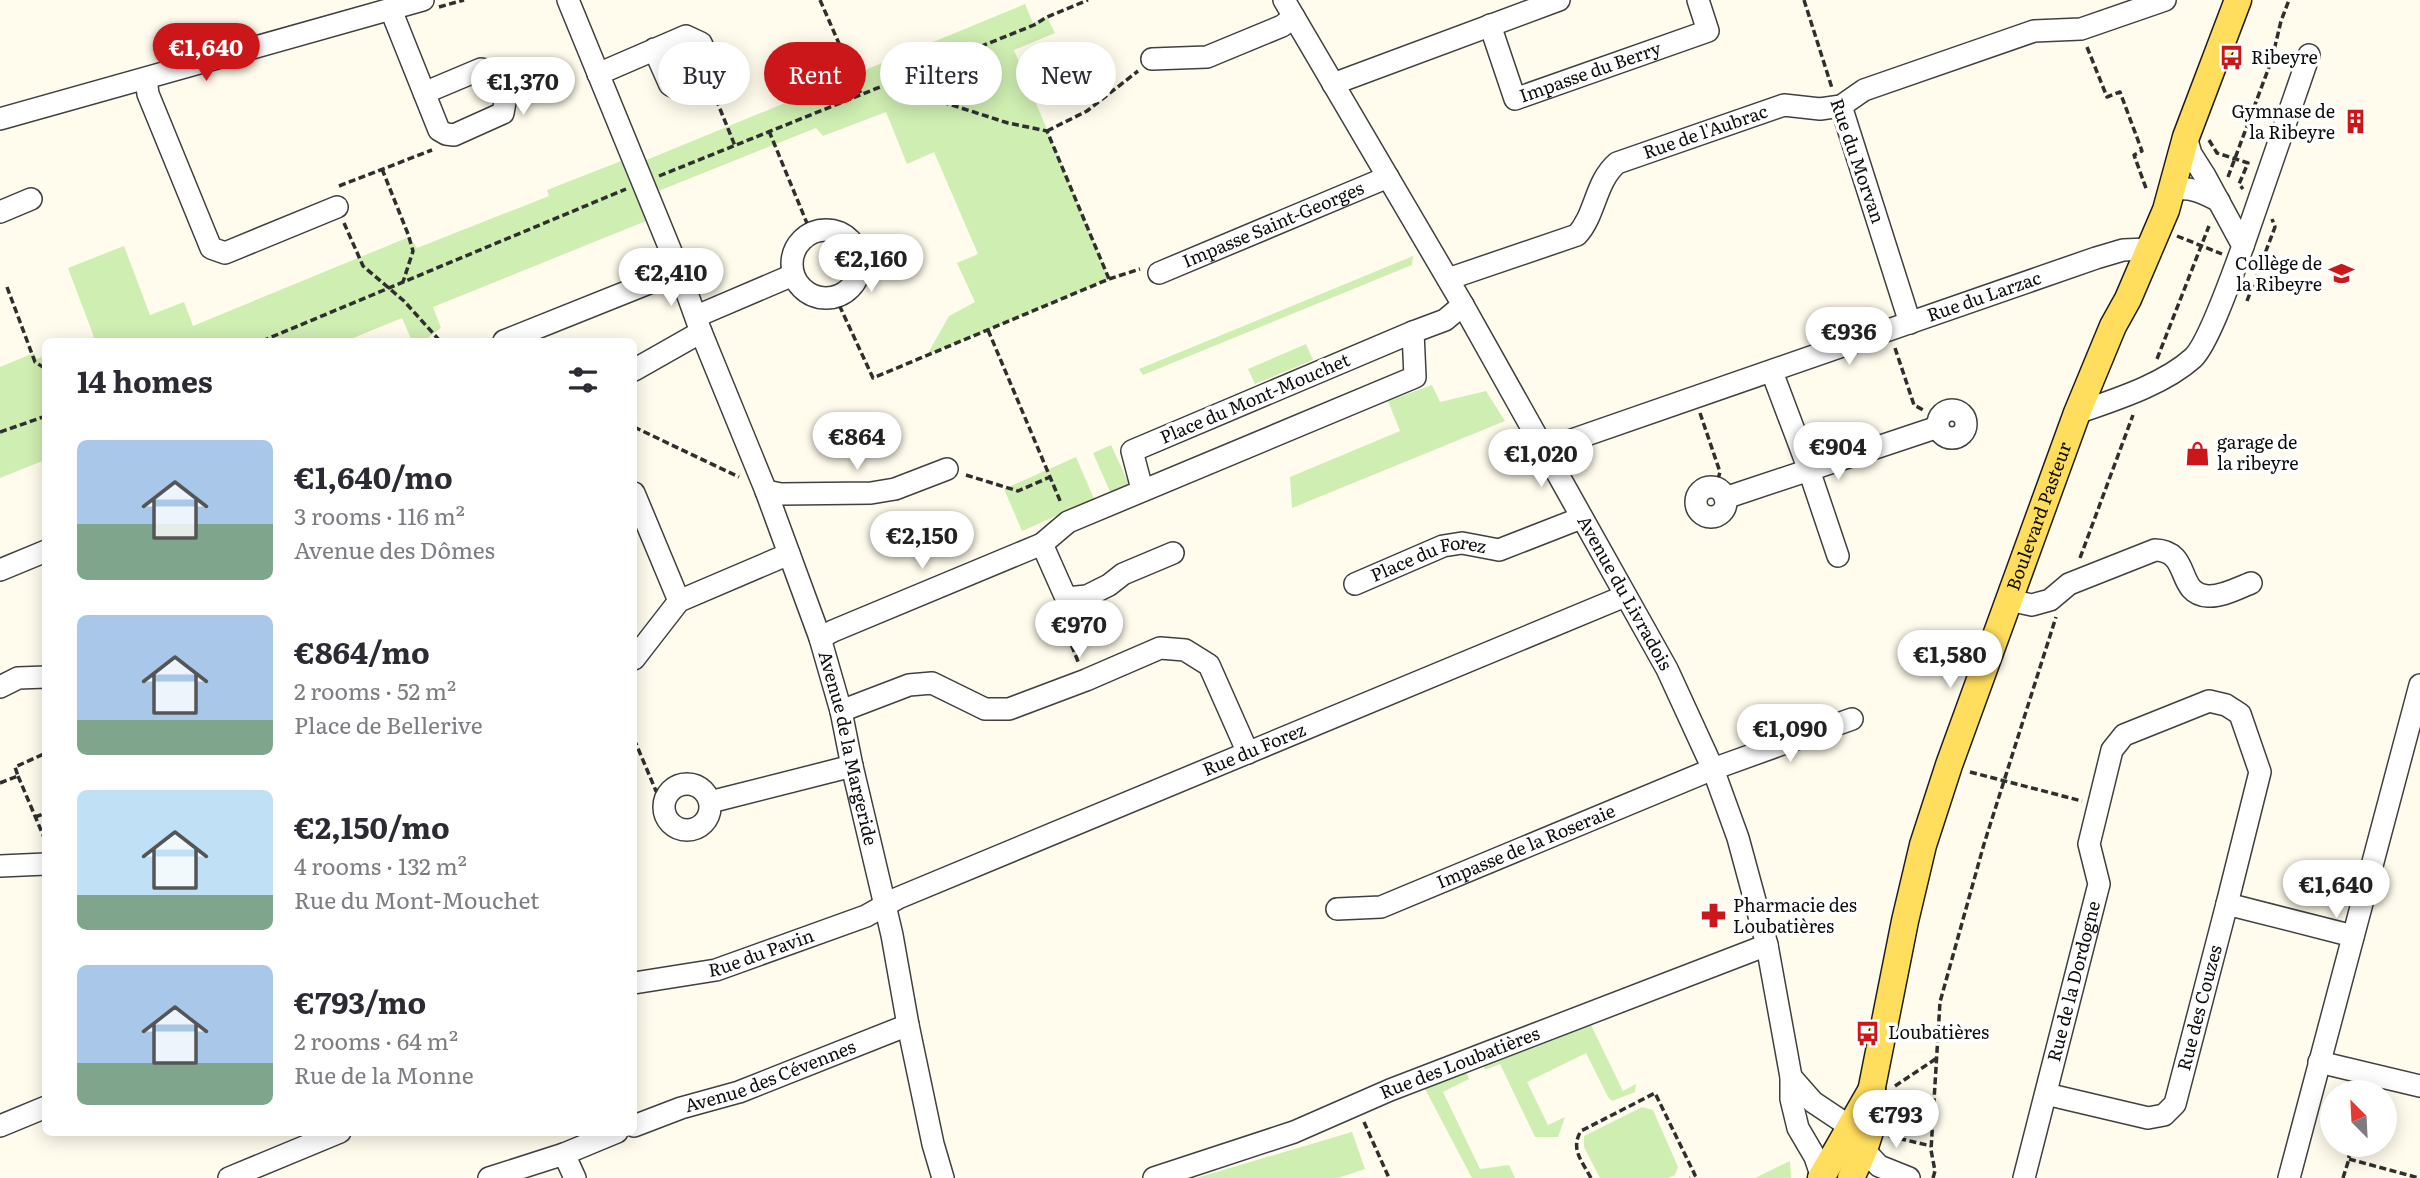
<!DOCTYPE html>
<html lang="en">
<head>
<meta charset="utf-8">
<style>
  body { margin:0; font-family:Literata,serif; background:#f2f2f3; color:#2b2b33; height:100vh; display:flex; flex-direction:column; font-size:26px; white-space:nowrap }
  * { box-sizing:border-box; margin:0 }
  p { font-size:23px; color:#7c7c81 }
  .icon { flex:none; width:38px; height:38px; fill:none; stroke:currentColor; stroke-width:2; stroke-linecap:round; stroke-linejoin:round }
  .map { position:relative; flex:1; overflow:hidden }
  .details { position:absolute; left:42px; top:338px; width:595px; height:798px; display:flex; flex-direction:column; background:#fff; border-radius:10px; box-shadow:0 4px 18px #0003 }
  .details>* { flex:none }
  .hud { position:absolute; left:658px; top:42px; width:665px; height:63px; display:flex; gap:14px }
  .needle { width:46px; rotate:336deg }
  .buttons { position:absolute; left:2320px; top:1080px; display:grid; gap:14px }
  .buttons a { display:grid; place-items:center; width:77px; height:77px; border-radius:50%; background:#fff; box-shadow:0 4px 18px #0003; font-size:35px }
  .price { position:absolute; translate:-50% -60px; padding:0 16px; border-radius:24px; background:#fff; color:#222; font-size:23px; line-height:46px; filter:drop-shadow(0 2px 4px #0008) }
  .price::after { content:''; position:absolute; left:50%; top:42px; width:21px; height:16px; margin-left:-10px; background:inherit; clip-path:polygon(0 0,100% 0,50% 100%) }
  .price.active { background:#cb1719; color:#fff }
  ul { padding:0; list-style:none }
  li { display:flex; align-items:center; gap:21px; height:175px; padding:0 35px }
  li span { display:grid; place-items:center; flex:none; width:196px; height:140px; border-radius:10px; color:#555 }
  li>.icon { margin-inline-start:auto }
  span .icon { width:84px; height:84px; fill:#fffc; stroke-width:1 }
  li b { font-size:30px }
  h2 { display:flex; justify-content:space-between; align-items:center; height:84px; padding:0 35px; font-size:30px }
  .chip { padding:0 24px; border-radius:32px; background:#fff; box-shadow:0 4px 18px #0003; font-size:24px; line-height:63px }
  .chip.active { background:#cb1719; color:#fff }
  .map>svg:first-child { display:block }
  .green { fill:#cfeeb2 }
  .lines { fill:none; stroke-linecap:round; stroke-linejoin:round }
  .minor-casing { stroke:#404040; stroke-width:24 }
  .major-casing { stroke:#1e1e1e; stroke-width:29 }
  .path { stroke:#2f2f2f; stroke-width:3.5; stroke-dasharray:7 3.5; stroke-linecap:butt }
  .minor { stroke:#fff; stroke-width:21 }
  .major { stroke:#ffdd5d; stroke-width:26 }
  .labels { text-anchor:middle; stroke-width:7; stroke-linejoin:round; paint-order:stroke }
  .poi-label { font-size:18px; fill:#0d0d0d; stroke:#fff; text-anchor:start }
  .street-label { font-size:18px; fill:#0d0d0d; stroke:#fff }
</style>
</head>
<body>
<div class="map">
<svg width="2420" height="1178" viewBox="0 0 2420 1178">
  <rect width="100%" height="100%" fill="#fffced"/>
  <g class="green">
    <polygon points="1025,4 1033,23 1047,17 1055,33 1014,50 1109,279 927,355 949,316 975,302 957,263 978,254 934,152 907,164 886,112 823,136 816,128 656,192 644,161"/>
    <polygon points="621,161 646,221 433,307 441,328 429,337 427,341 412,341 402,318 346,341 83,341 94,337 68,268 124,246 150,315 184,302 193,326 409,237 417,248 549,196 547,190"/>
    <polygon points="1413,256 1412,265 1143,375 1139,369"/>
    <polygon points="1306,344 1313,360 1255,384 1248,369"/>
    <polygon points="34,353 37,359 45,356 45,460 0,478 0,367"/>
    <polygon points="1432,385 1440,402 1486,391 1505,421 1292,508 1290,477 1400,431 1388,401"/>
    <polygon points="1111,445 1130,486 1111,494 1093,453"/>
    <polygon points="1076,457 1094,499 1022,531 1004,489"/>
    <polygon points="1590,1023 1623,1091 1636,1084 1635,1092 1612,1101 1608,1097 1586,1053 1580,1056 1527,1082 1548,1125 1565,1117 1558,1137 1535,1137 1500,1064 1485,1070 1483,1065"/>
    <polygon points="1466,1072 1469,1079 1443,1092 1480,1169 1509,1165 1515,1178 1472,1178 1424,1087"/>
    <polygon points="1642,1107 1653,1110 1678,1167 1675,1175 1668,1178 1600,1178 1584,1147 1584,1136"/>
    <polygon points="1352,1132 1365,1169 1338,1178 1196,1178"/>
    <polygon points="1790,1161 1791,1178 1755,1178"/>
  </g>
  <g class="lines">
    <defs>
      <g id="minor">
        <path id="s1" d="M568,0L679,271L701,332L766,491L820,638L841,711L852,766L892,935L908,1025L933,1144L943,1178"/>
        <path id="s2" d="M1284,0L1463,305L1667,669L1713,769L1738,838L1767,945L1791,1077V1099L1798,1128L1815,1157L1822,1178"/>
        <polyline points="391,10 439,130 446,134 454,135 503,113 505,102 492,71 481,69 424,93"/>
        <path id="s3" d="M1490,25L1515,99L1708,31L1698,0"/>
        <polyline points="1152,59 1207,57 1282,26 1294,17"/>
        <polyline points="598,74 686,36 701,43 711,65 711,74 706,82 684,91 670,85 654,49"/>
        <polyline points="146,79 148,94 211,248 225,253 337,207"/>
        <polyline points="1333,84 1559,0"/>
        <polyline points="1841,106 1910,323"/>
        <polyline points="0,119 423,0"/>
        <path d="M2171,190C2190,186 2202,192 2219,201"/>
        <polyline points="0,212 31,199"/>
        <circle cx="826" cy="264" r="34"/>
        <polyline points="2243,246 2309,55"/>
        <path id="s4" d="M1159,273L1388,177"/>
        <path id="s5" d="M1448,279L1577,235C1596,214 1595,182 1617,163L1784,105L1820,109L1841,106L1864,90L2034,31L2081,29L2165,0"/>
        <polyline points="697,316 793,275"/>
        <polyline points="1413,332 1445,320 1463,305"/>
        <polyline points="504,341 679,271"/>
        <polyline points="634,370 701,332"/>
        <polyline points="1772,372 1809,470 1838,556"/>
        <circle cx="1952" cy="424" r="14"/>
        <path d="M2077,413C2114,400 2163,385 2193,358C2209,343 2234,270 2243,246L2205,176L2191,154L2186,137"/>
        <path id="s6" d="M1543,450L2096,258L2123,250L2148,249"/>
        <circle cx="1711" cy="502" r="15"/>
        <polyline points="766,491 781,494 871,493 895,489 947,469"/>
        <polyline points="634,493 679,601"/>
        <polyline points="1725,498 1938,427"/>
        <polyline points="1042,544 1066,598 1087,596 1109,585 1123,574 1173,553"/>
        <polyline points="0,570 46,551"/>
        <path id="s7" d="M1355,584L1443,546L1462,543L1499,550L1581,518"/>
        <path d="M2009,600L2032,605L2050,600L2069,584L2155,550C2192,551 2175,594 2208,596C2222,597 2238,588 2251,583"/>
        <polyline points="820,638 833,631 1042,544 1068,522 1415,377 1413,332 1132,451 1142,489"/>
        <polyline points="634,659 679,601 789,554"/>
        <polyline points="0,687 18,678 46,677"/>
        <polyline points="841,711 909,685 932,683 985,709 1009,709 1086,680 1160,648 1185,650 1209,665 1248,753"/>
        <circle cx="687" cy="807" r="23"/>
        <polyline points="710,802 852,766"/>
        <polyline points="0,866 46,864"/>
        <path id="s8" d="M1337,909L1381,907L1713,769L1852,719"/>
        <path id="s9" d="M634,983L716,970L866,916L898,898L1625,596"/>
        <polyline points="2319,1062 2420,1086"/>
        <polyline points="1791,1077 1813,1102 1849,1126 1864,1150 1879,1166 1909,1178"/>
        <path id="s10" d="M2046,1094L2148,1118L2164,1115L2175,1104L2227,904L2353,936"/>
        <polyline points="0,1126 46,1107"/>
        <path id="s11" d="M634,1126L681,1108L739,1092L908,1025"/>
        <polyline points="564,1154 575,1178"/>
        <polyline points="229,1178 340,1132"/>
        <polyline points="489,1178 564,1154 617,1132"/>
        <path id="s12" d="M1154,1178L1294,1132L1390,1090L1767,945"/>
        <path id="s13" d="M2024,1178L2099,884L2089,844L2112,750L2124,735L2209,701L2226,705L2240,714L2260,772L2227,904"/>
        <polyline points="2289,1178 2420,685"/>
      </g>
      <g id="major">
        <polyline points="1821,1178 1872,1089"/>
        <path id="s14" d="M1851,1178L1864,1150L1872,1125V1087L1905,921L1923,845L1949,765L2077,413L2113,326L2128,299L2166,210L2186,137L2238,0"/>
      </g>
    </defs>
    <use href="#minor" class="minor-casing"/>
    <use href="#major" class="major-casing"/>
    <g class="path">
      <polyline points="820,0 861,94"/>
      <polyline points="1804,0 1832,88"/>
      <polyline points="439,7 464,0"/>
      <polyline points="2087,47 2107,97 2120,92 2142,151 2134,155 2147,191"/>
      <polyline points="716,99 735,146"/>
      <polyline points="769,131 811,233"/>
      <polyline points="1047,131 1087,111 1138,71"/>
      <polyline points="2209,140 2217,153 2248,163 2239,184 2243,189"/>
      <polyline points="382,169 408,234 413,251 403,282"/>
      <polyline points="659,176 1034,25 1047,17 1088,0"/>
      <polyline points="2228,177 2272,59 2281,21 2289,0"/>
      <polyline points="339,186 432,150"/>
      <polyline points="344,223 363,266 404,301 440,341"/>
      <polyline points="2177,236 2222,254"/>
      <polyline points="1109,279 1140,269"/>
      <polyline points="7,287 35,362 46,369"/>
      <polyline points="835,296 873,378 1109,279 1047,131 1008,123 886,84"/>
      <polyline points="2247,301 2275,227 2272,219"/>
      <polyline points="988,330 1061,503"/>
      <polyline points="262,341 626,189"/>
      <polyline points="1895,348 1914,405 1925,411"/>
      <polyline points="2157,359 2209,226"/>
      <polyline points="1700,413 1720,472 1718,479"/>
      <polyline points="634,427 739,477"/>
      <polyline points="0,432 46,416"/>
      <polyline points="966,475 1018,491 1050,477"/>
      <polyline points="2080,558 2133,415"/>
      <polyline points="1060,616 1079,664"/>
      <polyline points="634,739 656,791 667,794"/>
      <polyline points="1970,772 2082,801"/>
      <polyline points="18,776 46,842"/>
      <polyline points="0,783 18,776 15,767 46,753"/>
      <polyline points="35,817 46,813"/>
      <polyline points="1895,1086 1937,1058"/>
      <polyline points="1364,1122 1389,1178"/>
      <polyline points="1889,1136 1931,1146"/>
      <polyline points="2349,1159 2419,1178"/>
      <path d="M1591,1178C1582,1161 1570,1149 1581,1131L1655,1093L1695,1175L1690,1178"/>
      <polyline points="1933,1178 1935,1171 1931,1150 1940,1002 1984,844 2056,617"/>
      <polyline points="2343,1178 2349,1159 2349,1144"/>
    </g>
    <use href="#minor" class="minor"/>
    <use href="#major" class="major"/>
  </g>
  <defs>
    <symbol id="bus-bare" viewBox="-9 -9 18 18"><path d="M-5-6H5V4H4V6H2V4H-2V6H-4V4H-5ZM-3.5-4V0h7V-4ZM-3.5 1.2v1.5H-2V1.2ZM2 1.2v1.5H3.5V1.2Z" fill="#cb1719" stroke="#fff" stroke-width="2.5" paint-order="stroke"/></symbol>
    <symbol id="building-bare" viewBox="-9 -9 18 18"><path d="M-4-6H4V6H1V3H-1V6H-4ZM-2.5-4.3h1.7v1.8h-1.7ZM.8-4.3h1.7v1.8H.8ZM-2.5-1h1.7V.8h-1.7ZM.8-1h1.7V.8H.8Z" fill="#cb1719" stroke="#fff" stroke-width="2.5" paint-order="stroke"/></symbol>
    <symbol id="school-bare" viewBox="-9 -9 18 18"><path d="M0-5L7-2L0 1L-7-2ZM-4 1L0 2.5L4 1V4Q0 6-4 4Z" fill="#cb1719" stroke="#fff" stroke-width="2.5" paint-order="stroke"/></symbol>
    <symbol id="shop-bare" viewBox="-9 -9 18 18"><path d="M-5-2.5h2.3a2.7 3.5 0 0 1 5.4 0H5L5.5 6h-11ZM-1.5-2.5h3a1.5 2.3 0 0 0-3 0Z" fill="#cb1719" stroke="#fff" stroke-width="2.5" paint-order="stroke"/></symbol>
    <symbol id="pharmacy-bare" viewBox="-9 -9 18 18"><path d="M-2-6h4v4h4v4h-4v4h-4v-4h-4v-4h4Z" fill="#cb1719" stroke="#fff" stroke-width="2.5" paint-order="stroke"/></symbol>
  </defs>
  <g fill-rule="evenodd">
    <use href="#bus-bare" x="2214" y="40" width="35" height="35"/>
    <use href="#building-bare" x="2338" y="104" width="35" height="35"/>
    <use href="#school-bare" x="2324" y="256" width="35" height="35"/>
    <use href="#shop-bare" x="2180" y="436" width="35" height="35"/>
    <use href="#pharmacy-bare" x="1696" y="898" width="35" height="35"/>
    <use href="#bus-bare" x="1850" y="1016" width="35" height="35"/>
  </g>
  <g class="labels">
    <g class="poi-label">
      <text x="2251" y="64">Ribeyre</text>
      <text x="2335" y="118" text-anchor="end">Gymnase de<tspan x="2335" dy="21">la Ribeyre</tspan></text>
      <text x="2322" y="270" text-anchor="end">Collège de<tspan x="2322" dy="21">la Ribeyre</tspan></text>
      <text x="2217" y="449">garage de<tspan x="2217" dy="21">la ribeyre</tspan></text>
      <text x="1733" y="912">Pharmacie des<tspan x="1733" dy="21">Loubatières</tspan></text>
      <text x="1888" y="1039">Loubatières</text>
    </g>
    <g class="street-label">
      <text dy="6" stroke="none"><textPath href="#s3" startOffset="158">Impasse du Berry</textPath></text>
      <text dy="6" stroke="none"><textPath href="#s5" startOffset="313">Rue de l'Aubrac</textPath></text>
      <text transform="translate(1857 161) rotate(71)" y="6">Rue du Morvan</text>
      <text dy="6" stroke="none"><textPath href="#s4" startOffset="124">Impasse Saint-Georges</textPath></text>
      <text dy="6" stroke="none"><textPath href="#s6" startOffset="467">Rue du Larzac</textPath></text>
      <text transform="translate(1255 399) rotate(-23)" y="6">Place du Mont-Mouchet</text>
      <text dy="6" stroke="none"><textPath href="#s14" startOffset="691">Boulevard Pasteur</textPath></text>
      <text dy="6" stroke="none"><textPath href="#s7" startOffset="79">Place du Forez</textPath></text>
      <text dy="6" stroke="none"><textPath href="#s2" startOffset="684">Avenue du Livradois</textPath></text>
      <text dy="6" stroke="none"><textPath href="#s1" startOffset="800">Avenue de la Margeride</textPath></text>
      <text dy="6" stroke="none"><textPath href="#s9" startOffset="665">Rue du Forez</textPath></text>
      <text dy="6" stroke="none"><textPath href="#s8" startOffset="201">Impasse de la Roseraie</textPath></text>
      <text dy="6" stroke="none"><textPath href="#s9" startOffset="131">Rue du Pavin</textPath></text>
      <text dy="6" stroke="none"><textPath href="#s13" startOffset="203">Rue de la Dordogne</textPath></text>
      <text dy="6" stroke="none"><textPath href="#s10" startOffset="236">Rue des Couzes</textPath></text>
      <text dy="6" stroke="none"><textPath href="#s12" startOffset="327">Rue des Loubatières</textPath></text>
      <text dy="6" stroke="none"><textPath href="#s11" startOffset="145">Avenue des Cévennes</textPath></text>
    </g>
  </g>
</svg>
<div class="buttons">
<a><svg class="needle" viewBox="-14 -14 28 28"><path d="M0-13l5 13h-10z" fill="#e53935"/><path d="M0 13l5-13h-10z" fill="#7c7c81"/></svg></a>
</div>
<b class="price active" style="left:206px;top:83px">€1,640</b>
<b class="price" style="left:523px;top:117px">€1,370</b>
<b class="price" style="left:871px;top:294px">€2,160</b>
<b class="price" style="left:671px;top:308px">€2,410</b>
<b class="price" style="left:1849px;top:367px">€936</b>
<b class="price" style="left:857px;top:472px">€864</b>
<b class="price" style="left:1838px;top:482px">€904</b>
<b class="price" style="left:1541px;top:489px">€1,020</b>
<b class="price" style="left:922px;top:571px">€2,150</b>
<b class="price" style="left:1079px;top:660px">€970</b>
<b class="price" style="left:1950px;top:690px">€1,580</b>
<b class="price" style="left:1790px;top:764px">€1,090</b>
<b class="price" style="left:2336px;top:920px">€1,640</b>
<b class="price" style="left:1896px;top:1150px">€793</b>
<div class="hud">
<a class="chip">Buy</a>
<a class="chip active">Rent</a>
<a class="chip">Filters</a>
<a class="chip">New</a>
</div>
<section class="details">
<h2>14 homes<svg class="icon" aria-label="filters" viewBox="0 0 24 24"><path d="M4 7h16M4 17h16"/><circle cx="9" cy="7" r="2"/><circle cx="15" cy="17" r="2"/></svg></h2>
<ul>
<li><span style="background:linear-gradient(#a9c7e8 60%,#7fa58c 0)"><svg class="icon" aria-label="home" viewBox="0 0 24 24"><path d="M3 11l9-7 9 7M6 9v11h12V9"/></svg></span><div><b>€1,640/mo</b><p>3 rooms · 116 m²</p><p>Avenue des Dômes</p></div></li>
<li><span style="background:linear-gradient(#a9c7e8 75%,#7fa58c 0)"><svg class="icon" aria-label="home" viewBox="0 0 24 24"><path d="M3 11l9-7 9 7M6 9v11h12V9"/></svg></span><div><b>€864/mo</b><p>2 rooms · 52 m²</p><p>Place de Bellerive</p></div></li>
<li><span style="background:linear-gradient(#bfe0f5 75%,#7fa58c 0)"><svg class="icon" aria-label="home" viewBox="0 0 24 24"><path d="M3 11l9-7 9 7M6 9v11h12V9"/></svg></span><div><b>€2,150/mo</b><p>4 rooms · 132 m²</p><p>Rue du Mont-Mouchet</p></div></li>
<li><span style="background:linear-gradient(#a9c7e8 70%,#7fa58c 0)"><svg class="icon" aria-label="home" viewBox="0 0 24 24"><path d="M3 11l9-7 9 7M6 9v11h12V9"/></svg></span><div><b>€793/mo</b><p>2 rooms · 64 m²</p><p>Rue de la Monne</p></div></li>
</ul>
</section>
</div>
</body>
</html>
